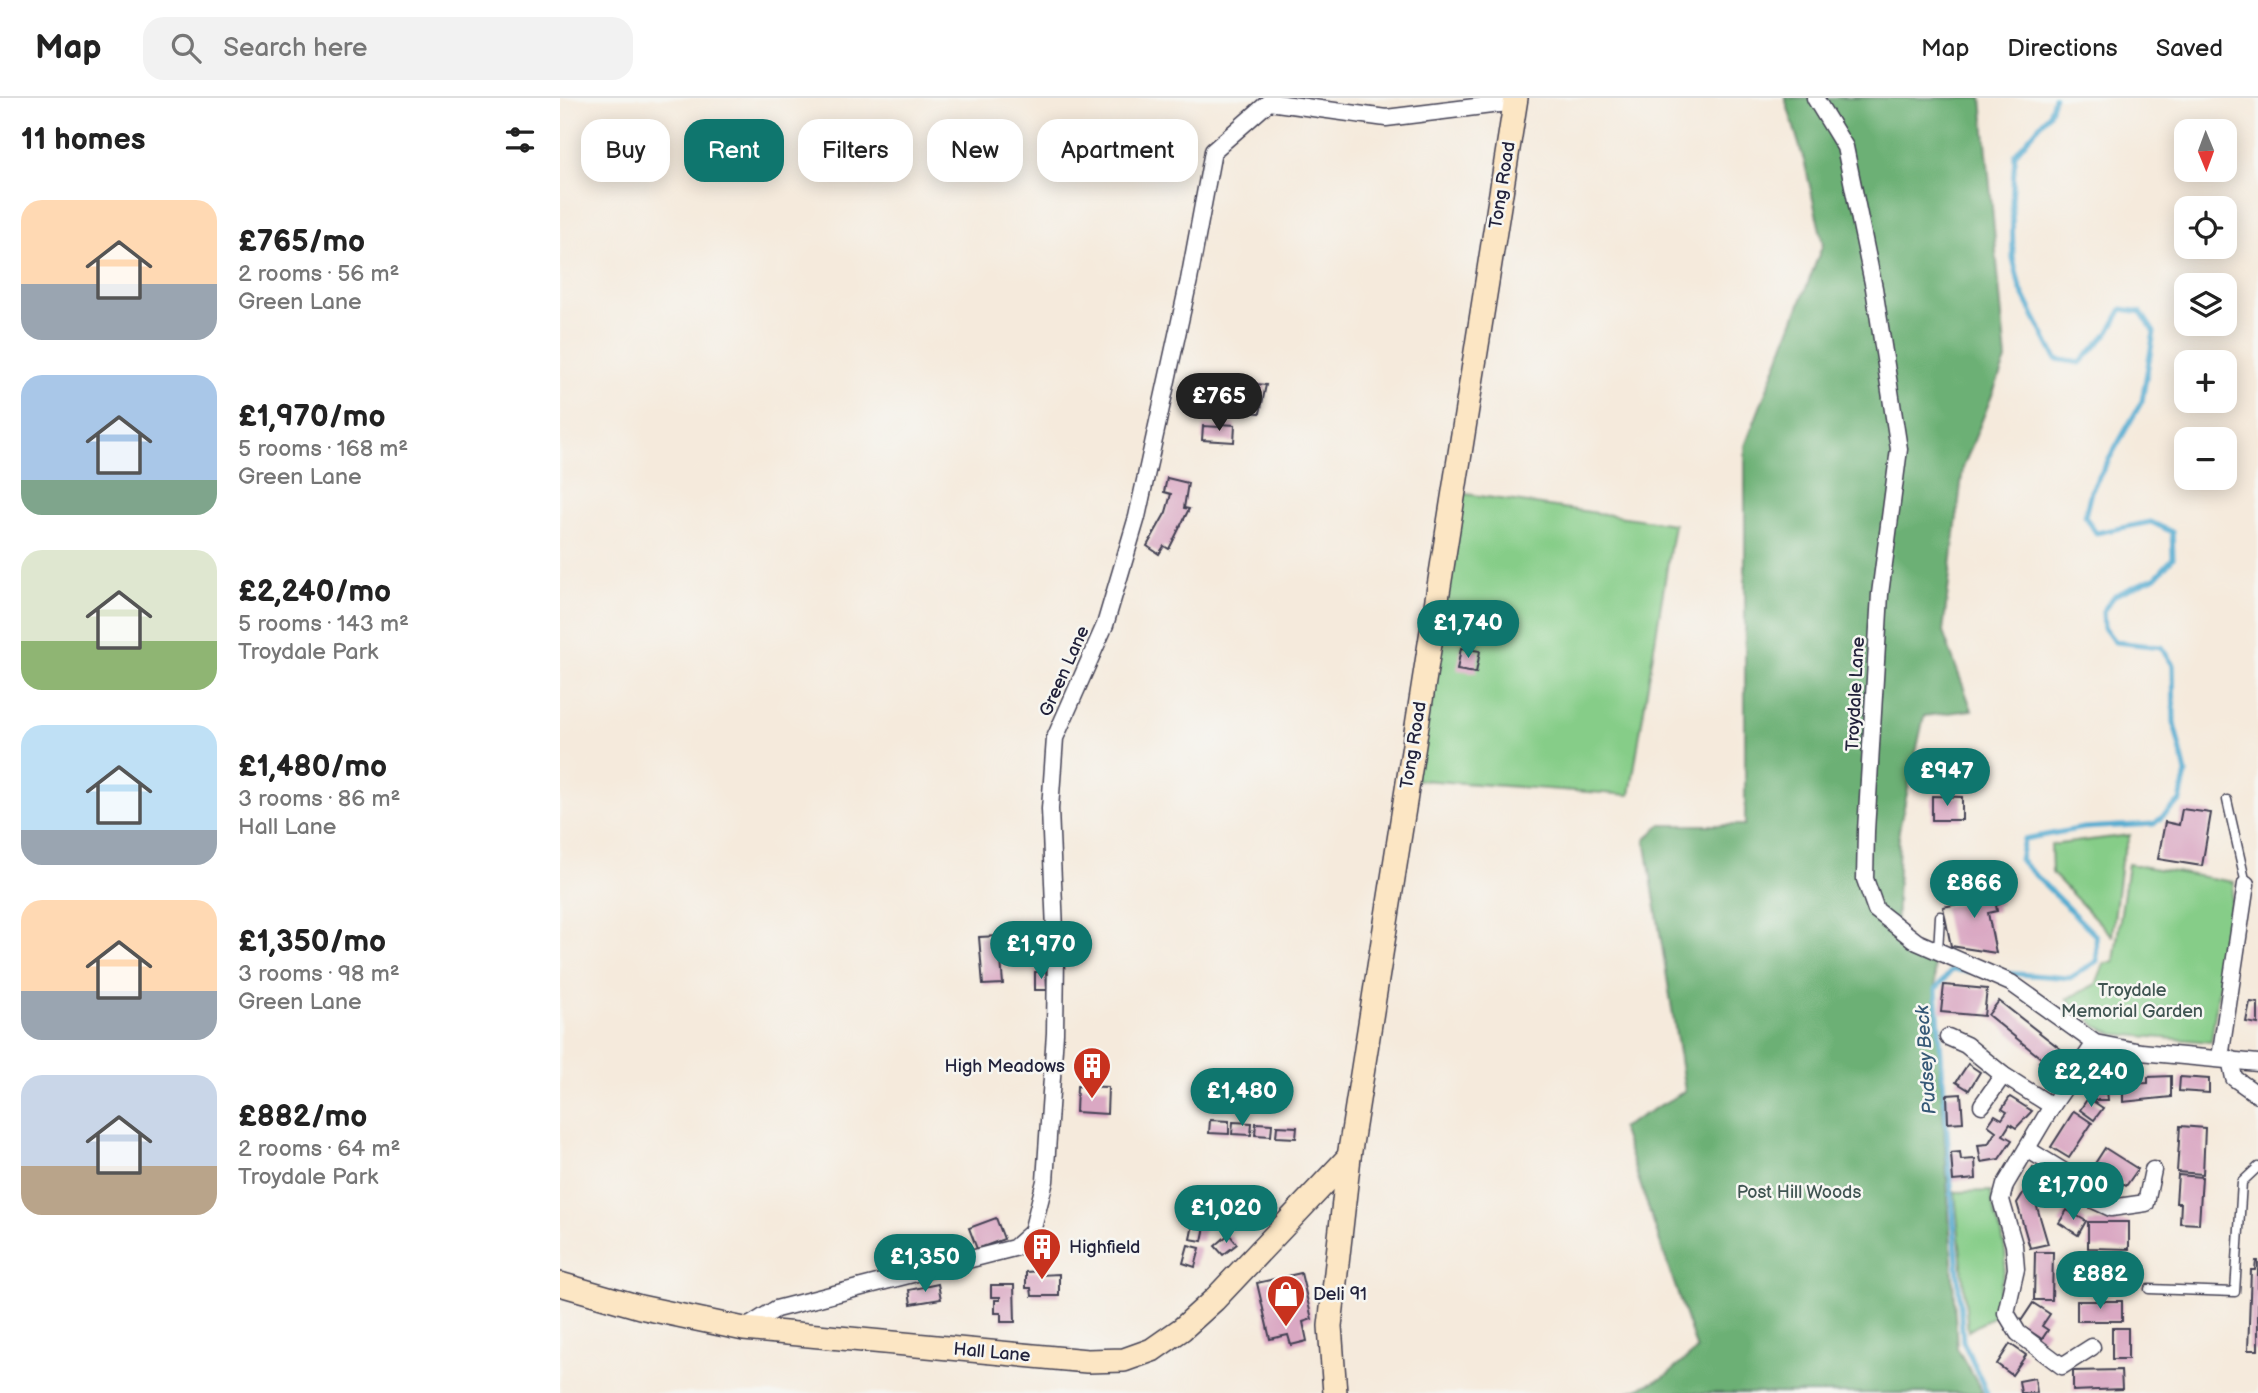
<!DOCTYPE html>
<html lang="en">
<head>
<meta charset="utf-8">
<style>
  body { margin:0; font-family:"Balsamiq Sans",sans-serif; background:#f2f2f2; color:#222; height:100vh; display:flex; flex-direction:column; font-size:26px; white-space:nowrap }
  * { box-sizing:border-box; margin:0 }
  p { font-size:23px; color:#767676 }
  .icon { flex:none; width:38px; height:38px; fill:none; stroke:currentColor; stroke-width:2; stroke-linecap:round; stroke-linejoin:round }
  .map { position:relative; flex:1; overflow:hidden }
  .drawer { display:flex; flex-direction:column; background:#fff; width:560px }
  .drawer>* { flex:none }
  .guide { position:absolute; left:21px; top:21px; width:665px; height:63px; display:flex; gap:14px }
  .needle { width:46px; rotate:179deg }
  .fabs { position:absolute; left:1614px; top:21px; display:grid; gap:14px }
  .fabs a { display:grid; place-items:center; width:63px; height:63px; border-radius:14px; background:#fff; box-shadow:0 4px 18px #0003; font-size:35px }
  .price { position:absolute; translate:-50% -60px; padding:0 16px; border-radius:24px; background:#0f766e; color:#fff; font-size:23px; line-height:46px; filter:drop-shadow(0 2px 4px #0008) }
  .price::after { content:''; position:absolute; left:50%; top:42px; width:21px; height:16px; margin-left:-10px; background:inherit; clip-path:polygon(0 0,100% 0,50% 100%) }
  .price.current { background:#222; color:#fff }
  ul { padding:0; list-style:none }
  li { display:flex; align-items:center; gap:21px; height:175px; padding:0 21px }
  li span { display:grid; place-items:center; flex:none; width:196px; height:140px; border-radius:21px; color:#555 }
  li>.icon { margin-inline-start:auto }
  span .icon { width:84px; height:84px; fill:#fffc; stroke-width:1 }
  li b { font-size:30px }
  h2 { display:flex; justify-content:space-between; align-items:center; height:84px; padding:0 21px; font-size:30px }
  .pill { padding:0 24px; border-radius:21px; background:#fff; box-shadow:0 4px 18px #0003; font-size:24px; line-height:63px }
  .pill.current { background:#0f766e; color:#fff }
  header { display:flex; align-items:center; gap:42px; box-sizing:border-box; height:98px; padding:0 35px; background:#fff; border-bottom:2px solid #e0e0e0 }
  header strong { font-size:33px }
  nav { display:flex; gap:38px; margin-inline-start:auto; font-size:24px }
  .search { width:490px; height:63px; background:#f2f2f2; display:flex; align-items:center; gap:18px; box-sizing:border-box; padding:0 24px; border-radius:21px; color:#767676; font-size:26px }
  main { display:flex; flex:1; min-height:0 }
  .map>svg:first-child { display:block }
  .green { fill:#86cd88; stroke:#547862; stroke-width:2 }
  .forest { fill:#6cb074; stroke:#476958; stroke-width:2 }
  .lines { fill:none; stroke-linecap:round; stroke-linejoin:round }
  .stream { stroke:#53abd0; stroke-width:5 }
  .building { fill:#daa8c3 }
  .lane-casing { stroke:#424053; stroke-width:11 }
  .street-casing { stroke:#424053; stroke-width:19 }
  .secondary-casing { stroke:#424053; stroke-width:26 }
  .lane { stroke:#fff; stroke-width:8 }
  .street { stroke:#fff; stroke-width:16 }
  .secondary { stroke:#fce6c4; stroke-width:23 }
  .labels { text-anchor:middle; stroke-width:5; stroke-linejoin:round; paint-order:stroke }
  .street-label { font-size:18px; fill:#22223b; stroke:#f6f6f2 }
  .park-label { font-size:18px; fill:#405552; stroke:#f6f6f2 }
  .poi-label { font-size:18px; fill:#22223b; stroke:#f6f6f2; text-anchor:start }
  .water-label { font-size:19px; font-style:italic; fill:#365977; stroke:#f6f6f2 }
</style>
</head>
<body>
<header>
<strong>Map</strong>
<div class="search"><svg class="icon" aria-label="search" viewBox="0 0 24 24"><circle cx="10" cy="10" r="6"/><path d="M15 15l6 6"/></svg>Search here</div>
<nav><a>Map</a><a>Directions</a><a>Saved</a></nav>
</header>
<main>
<section class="drawer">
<h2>11 homes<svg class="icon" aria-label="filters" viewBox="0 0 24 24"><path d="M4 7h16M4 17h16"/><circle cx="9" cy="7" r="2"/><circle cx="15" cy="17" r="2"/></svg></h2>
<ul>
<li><span style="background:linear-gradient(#ffd9b3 60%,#9aa5b1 0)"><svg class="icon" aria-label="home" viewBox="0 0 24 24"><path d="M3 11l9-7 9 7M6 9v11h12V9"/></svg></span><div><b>£765/mo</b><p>2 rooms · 56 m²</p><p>Green Lane</p></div></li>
<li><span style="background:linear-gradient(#a9c7e8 75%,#7fa58c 0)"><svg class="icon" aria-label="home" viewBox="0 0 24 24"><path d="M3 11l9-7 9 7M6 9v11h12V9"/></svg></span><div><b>£1,970/mo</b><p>5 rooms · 168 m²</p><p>Green Lane</p></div></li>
<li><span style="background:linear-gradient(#dfe7d0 65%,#8fb573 0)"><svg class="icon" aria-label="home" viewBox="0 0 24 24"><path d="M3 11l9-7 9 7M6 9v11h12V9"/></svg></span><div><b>£2,240/mo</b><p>5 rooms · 143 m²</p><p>Troydale Park</p></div></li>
<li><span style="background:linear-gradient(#bfe0f5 75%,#9aa5b1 0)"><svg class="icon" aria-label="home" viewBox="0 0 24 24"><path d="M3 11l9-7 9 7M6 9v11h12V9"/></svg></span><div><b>£1,480/mo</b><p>3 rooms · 86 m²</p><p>Hall Lane</p></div></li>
<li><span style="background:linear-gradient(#ffd9b3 65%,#9aa5b1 0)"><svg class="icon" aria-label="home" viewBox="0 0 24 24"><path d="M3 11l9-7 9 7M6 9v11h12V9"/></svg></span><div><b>£1,350/mo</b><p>3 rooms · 98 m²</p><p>Green Lane</p></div></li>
<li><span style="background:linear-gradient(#c9d6e8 65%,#b9a48a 0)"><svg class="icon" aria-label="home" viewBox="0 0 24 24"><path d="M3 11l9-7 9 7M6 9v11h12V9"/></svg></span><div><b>£882/mo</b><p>2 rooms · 64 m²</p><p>Troydale Park</p></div></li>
</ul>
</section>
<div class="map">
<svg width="1698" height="1295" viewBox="0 0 1698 1295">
  <rect width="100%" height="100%" fill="#f6f6f2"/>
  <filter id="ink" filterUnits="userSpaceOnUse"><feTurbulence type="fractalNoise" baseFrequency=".0143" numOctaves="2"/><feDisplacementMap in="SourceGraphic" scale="14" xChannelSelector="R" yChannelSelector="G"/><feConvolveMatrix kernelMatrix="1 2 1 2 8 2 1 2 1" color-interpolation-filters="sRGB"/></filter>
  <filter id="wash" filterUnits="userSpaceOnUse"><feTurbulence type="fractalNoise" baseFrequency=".00686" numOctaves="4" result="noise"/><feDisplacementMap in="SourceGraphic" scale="28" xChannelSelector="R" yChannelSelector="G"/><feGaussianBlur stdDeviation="1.57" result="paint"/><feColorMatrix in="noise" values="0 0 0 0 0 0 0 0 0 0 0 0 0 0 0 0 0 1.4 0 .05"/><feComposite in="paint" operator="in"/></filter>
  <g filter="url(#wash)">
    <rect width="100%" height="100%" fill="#f5eadc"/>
    <g class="green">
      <polygon points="892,394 1114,426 1070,697 848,681"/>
      <polygon points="1570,737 1561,763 1552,838 1492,775 1491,747"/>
      <polygon points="1568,766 1674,784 1651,944 1555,936 1538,929 1507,901 1536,886 1544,866 1554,863"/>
      <path d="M1431,1093C1431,1115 1443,1131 1445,1152C1449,1174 1434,1194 1437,1216L1408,1233L1395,1094Z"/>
    </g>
    <polygon class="forest" points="1225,0 1422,0 1446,262 1403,370 1383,534 1412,612 1364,618 1339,732 1336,844 1374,863 1397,1250 1423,1295 1067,1295 1103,1280 1137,1252 1061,1030 1125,993 1085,741 1101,727 1185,727 1185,348 1263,146 1245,66"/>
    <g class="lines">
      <g class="stream">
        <polyline points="1407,873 1392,872 1376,891 1403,1243 1427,1295"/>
        <polyline points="1445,875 1510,880 1537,863 1536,838 1460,762 1464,741 1523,730 1594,726 1620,703 1626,675 1614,625 1613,567 1601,549 1555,544 1544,530 1543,513 1555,497 1596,479 1613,460 1612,434 1591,424 1536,435 1525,418 1531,393 1582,303 1594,234 1581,214 1562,211 1549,234 1520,265 1496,261 1460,190 1453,160 1452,103 1455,56 1489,16 1494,0"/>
      </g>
    </g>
    <g id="blocks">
      <g class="building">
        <polygon points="671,284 706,287 700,315 684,314 684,307 669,305"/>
        <polygon points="660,326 675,327 674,344 642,342 643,328 660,329"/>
        <polygon points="607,380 628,385 624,410 629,411 609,451 604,448 599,456 587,448 606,414 611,396 604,394"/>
        <polygon points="901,550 920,553 916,575 897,572"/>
        <polygon points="1372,698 1402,699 1402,722 1372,722"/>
        <polygon points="1622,711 1651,715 1642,768 1598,761 1605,724 1619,727"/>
        <polygon points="1435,782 1440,806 1436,807 1437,813 1428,815 1436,855 1391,848 1383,809 1418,802 1415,786"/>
        <polygon points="439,838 443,886 423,887 419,839"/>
        <polygon points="486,873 487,892 475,892 475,874"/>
        <polygon points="1384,887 1427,891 1424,918 1381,914"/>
        <polygon points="1439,903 1507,956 1492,975 1479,964 1482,961 1428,917"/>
        <polygon points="1690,904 1698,905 1698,926 1686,924"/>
        <polygon points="1408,966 1420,974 1409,992 1396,984"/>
        <polygon points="1561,974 1562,993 1547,993 1548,1002 1533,1002 1533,975"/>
        <polygon points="1611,978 1611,999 1563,1004 1563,986 1588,985 1588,979"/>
        <polygon points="1620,979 1649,981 1649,995 1619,993"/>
        <polygon points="517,988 548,989 547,1016 516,1014"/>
        <polygon points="1401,996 1403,1024 1388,1025 1387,997"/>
        <polygon points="1450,999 1472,1013 1456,1030 1450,1026 1443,1037 1452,1042 1439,1061 1421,1064 1418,1047 1428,1046 1436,1033 1428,1027 1435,1017 1442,1021 1447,1014 1442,1011"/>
        <polygon points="1528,1000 1543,1010 1534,1022 1520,1012"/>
        <polygon points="1514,1013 1532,1025 1509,1060 1491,1049"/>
        <polygon points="650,1022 669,1023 669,1036 649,1035"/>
        <polygon points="673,1024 692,1025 691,1037 672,1036"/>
        <polygon points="696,1025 712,1026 711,1038 695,1037"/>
        <polygon points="717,1028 737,1029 736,1040 716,1039"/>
        <polygon points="1620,1028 1645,1030 1643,1076 1617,1074"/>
        <polygon points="1545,1050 1578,1071 1566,1088 1560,1084 1557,1088 1536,1074 1538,1070 1534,1067"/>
        <polygon points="1400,1054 1401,1062 1415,1061 1416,1081 1393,1083 1391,1055"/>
        <polygon points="1473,1070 1493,1083 1477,1109 1488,1146 1470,1150 1457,1105 1469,1086 1465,1084"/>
        <polygon points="1618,1077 1642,1079 1639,1126 1620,1125 1621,1105 1616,1105"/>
        <polygon points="1507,1112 1526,1123 1518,1137 1499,1125"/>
        <polygon points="436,1120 444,1141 417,1151 409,1130"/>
        <polygon points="634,1122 646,1124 642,1143 630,1141"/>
        <polygon points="1528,1124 1569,1124 1569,1151 1528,1150"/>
        <polygon points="669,1136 677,1146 663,1157 655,1148"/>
        <polygon points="628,1147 640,1150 635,1169 623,1165"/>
        <polygon points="1475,1154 1493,1154 1492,1202 1474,1202"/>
        <polygon points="1696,1163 1698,1163 1698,1252 1688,1252 1691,1172 1695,1172"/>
        <polygon points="480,1173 480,1177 499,1176 499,1198 472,1198 471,1190 466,1190 466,1174"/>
        <polygon points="741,1175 752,1221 743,1224 747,1243 731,1247 728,1237 710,1241 697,1185"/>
        <polygon points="378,1186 381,1201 351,1206 349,1192"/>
        <polygon points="431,1187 454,1187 455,1224 441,1224 441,1215 435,1215 435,1202 440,1202 440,1199 431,1199"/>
        <rect x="1517" y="1203" width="45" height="20"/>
        <polygon points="1473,1205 1490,1216 1482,1228 1488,1232 1482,1241 1459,1226"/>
        <rect x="1552" y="1230" width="16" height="31"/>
        <polygon points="1450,1246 1466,1257 1452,1277 1437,1266"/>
        <polygon points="1561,1272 1562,1291 1513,1293 1513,1273"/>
        <polygon points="1475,1280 1477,1295 1461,1295 1459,1283"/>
      </g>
    </g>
  </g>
  <g filter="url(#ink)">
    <use href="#blocks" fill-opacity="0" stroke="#424053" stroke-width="2"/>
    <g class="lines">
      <defs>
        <g id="lane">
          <polyline points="1667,702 1686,786"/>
          <polyline points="1378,853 1380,818"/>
          <polyline points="1589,1191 1675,1194 1682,1084 1698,1069"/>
        </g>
        <g id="street">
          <polyline points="1255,0 1285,49 1314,190 1339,351 1320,496 1306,733 1305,781 1316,812 1357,844 1451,885 1535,945 1581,954 1698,965"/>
          <polyline points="1388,939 1406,947 1443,977 1492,1008"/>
          <polyline points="1660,960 1686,786"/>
          <polyline points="1670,961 1674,980 1698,997"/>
          <polyline points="1422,1007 1443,977"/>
          <polyline points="1467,1051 1503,1073 1529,1100 1551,1110 1586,1105 1593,1072"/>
          <polyline points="184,1231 216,1211 454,1150 472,1134 485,1083 495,935 496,857 490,711 495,640 545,527 577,419 629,182 653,53 709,4 826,20 956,4"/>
          <polyline points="1532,1249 1502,1268 1458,1235 1446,1215 1456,1171 1454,1147 1441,1102 1445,1087 1492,1008 1535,945"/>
        </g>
        <g id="secondary">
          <polyline points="0,1186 80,1209 184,1231 527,1263 564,1262 592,1252 622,1231 654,1202 789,1059"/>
          <polyline points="775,1295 770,1228 789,1059 956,0"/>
        </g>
      </defs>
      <use href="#lane" class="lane-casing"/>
      <use href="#street" class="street-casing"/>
      <use href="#secondary" class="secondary-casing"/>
      <use href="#lane" class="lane"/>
      <use href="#street" class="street"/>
      <use href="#secondary" class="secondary"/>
    </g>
  </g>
  <defs>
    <symbol id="building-pin" viewBox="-11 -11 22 30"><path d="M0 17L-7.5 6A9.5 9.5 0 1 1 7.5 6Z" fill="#c8321e" stroke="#f6f6f2"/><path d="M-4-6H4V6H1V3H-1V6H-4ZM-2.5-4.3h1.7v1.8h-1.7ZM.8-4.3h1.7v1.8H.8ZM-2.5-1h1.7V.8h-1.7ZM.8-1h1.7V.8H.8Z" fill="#fff"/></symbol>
    <symbol id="shop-pin" viewBox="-11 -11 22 30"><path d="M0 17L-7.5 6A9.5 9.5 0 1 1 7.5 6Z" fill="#c8321e" stroke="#f6f6f2"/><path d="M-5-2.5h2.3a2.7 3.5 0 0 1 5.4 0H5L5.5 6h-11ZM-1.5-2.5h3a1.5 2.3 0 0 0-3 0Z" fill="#fff"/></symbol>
  </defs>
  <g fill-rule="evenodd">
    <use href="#building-pin" x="510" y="946" width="44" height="60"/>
    <use href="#building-pin" x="460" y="1127" width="44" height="60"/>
    <use href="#shop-pin" x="704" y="1174" width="44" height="60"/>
  </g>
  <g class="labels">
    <g class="street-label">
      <text transform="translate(942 87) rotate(-81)" y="6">Tong Road</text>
      <text transform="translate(504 573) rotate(-66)" y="6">Green Lane</text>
      <text transform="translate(1295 596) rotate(-87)" y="6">Troydale Lane</text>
      <text transform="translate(853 647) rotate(-81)" y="6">Tong Road</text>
      <text transform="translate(432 1254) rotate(5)" y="6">Hall Lane</text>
    </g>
    <g class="park-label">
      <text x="1572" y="898">Troydale<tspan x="1572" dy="21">Memorial Garden</tspan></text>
      <text x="1239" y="1100">Post Hill Woods</text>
    </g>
    <g class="poi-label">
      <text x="505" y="974" text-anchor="end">High Meadows</text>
      <text x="509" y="1155">Highfield</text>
      <text x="753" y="1202">Deli 91</text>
    </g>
    <g class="water-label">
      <text transform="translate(1365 962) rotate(-94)" y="7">Pudsey Beck</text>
    </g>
  </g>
</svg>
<div class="fabs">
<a><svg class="needle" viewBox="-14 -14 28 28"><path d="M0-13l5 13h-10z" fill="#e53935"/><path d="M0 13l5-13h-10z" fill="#767676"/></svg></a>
<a><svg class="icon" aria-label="locate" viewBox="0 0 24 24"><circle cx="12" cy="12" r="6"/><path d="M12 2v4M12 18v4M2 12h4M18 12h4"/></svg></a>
<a><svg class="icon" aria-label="layers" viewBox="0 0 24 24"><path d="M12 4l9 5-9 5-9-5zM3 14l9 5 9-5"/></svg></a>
<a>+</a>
<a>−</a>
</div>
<b class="price current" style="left:659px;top:335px">£765</b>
<b class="price" style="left:908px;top:562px">£1,740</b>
<b class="price" style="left:1387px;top:710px">£947</b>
<b class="price" style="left:1414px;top:822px">£866</b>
<b class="price" style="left:481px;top:883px">£1,970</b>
<b class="price" style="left:1531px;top:1011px">£2,240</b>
<b class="price" style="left:682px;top:1030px">£1,480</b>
<b class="price" style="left:1513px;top:1124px">£1,700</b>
<b class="price" style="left:666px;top:1147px">£1,020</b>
<b class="price" style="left:365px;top:1196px">£1,350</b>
<b class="price" style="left:1540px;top:1213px">£882</b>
<div class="guide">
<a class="pill">Buy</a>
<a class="pill current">Rent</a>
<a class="pill">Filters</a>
<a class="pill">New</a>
<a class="pill">Apartment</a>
</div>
</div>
</main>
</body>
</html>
